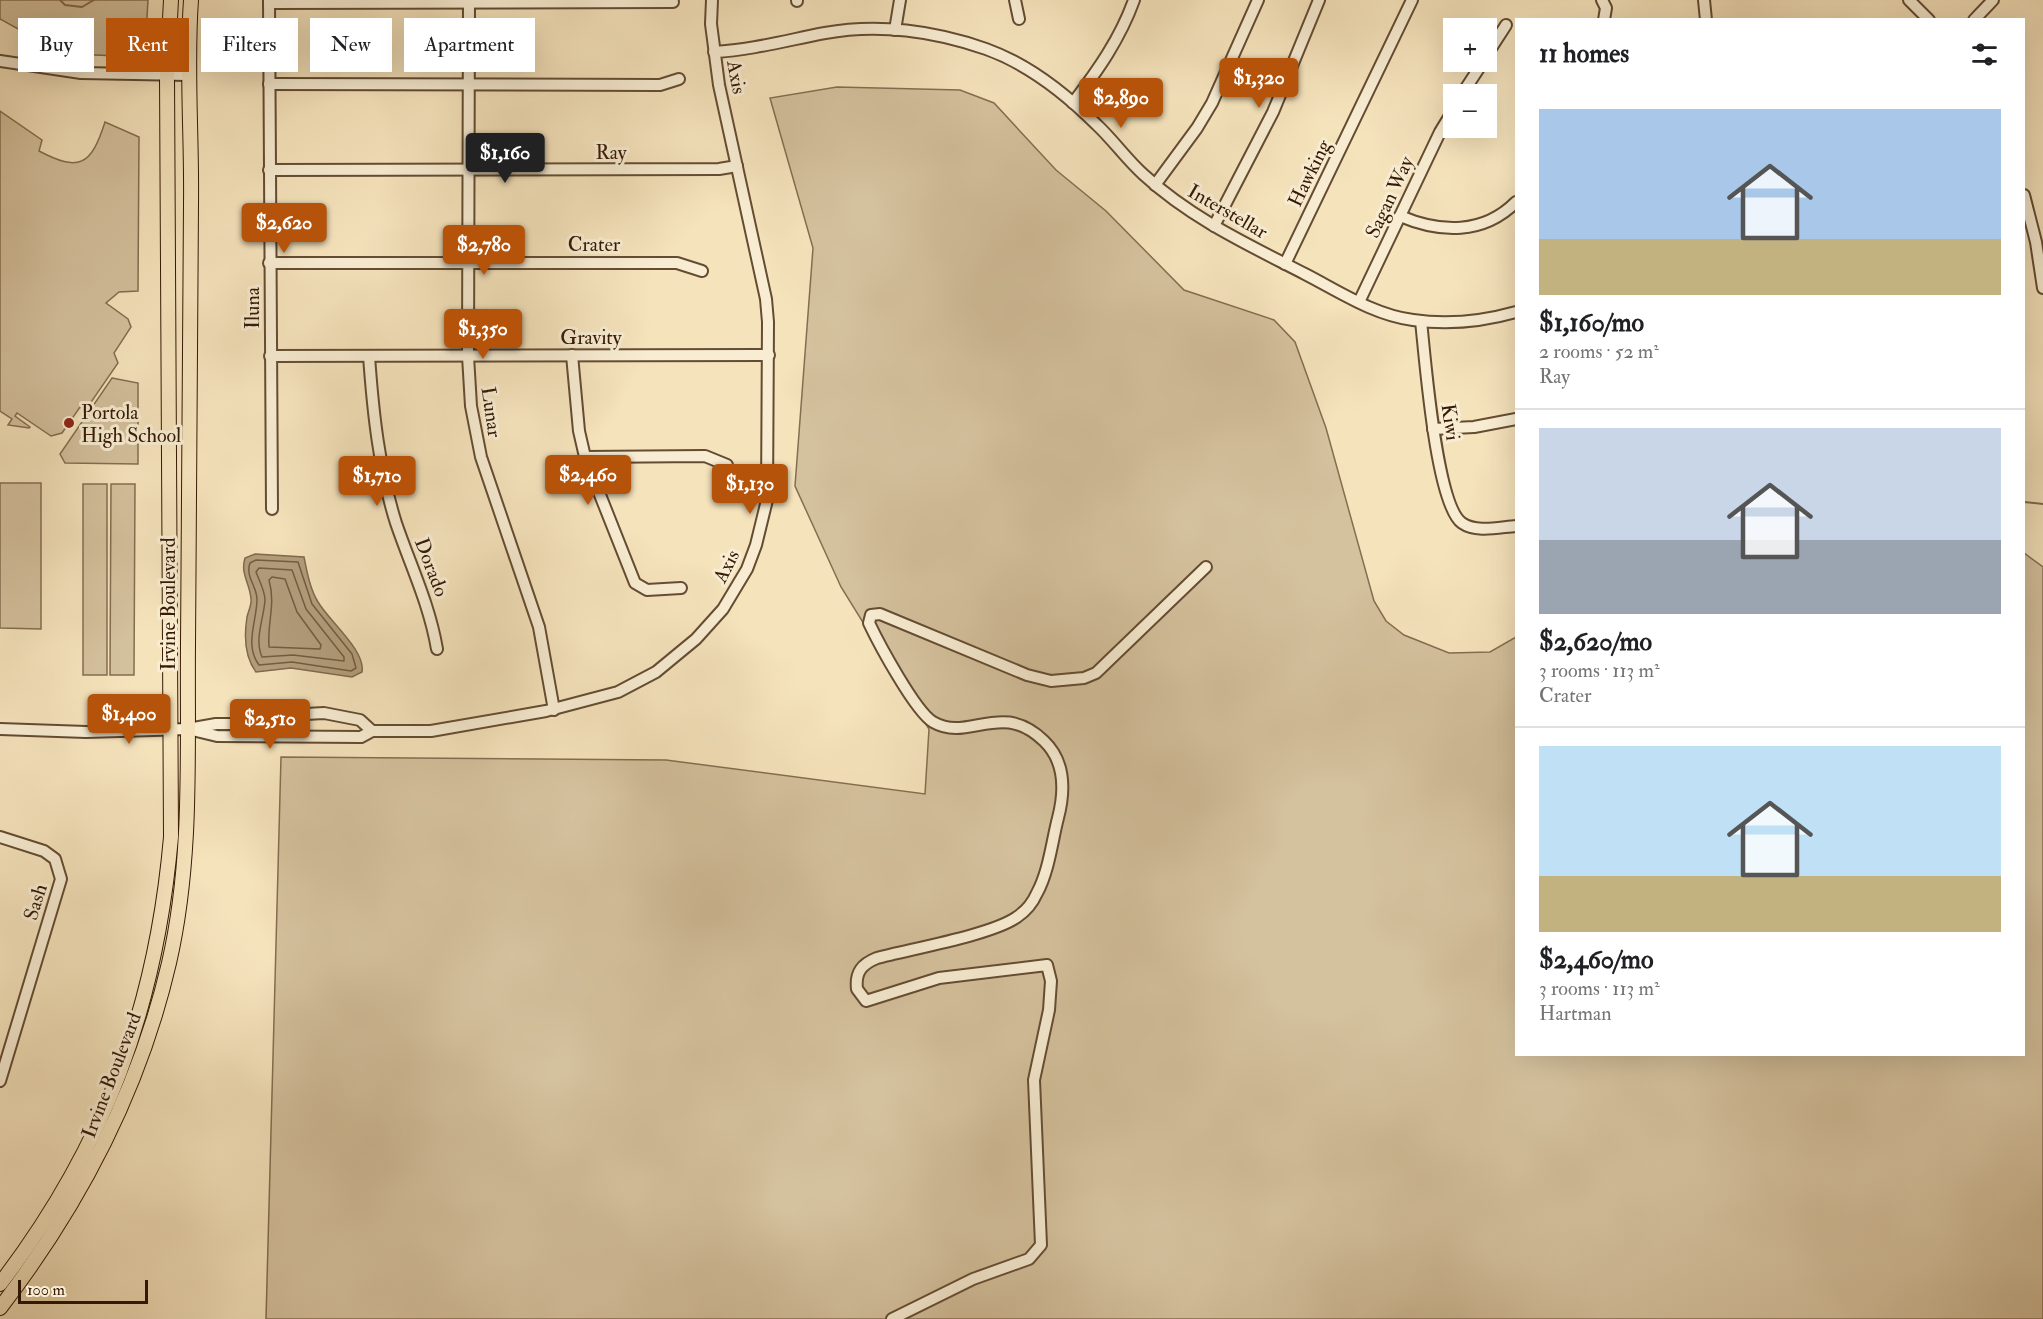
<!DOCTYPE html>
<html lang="en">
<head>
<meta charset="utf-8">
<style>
  body { margin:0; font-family:"IM FELL Double Pica",serif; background:#f6f6f6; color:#202124; height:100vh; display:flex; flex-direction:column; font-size:22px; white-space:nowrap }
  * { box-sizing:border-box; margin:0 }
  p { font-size:20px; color:#757577 }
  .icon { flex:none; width:33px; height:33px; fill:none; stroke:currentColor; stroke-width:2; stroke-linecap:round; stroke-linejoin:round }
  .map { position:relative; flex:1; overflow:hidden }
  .sheet { position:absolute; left:1515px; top:18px; width:510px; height:1038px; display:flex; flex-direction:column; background:#fff; border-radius:0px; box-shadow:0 6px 24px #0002 }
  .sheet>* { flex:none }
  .hud { position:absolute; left:18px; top:18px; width:570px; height:54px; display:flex; gap:12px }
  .tools { position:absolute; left:1443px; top:18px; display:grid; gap:12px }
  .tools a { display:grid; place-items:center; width:54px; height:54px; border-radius:0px; background:#fff; box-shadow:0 6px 24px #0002; font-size:30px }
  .scale { position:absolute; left:18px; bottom:15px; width:130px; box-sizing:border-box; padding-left:6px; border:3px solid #341904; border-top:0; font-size:16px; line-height:21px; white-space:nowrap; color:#341904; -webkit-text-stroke:4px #f8edd3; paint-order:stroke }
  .price { position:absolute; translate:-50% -51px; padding:0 14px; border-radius:6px; background:#b45309; color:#fff; font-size:20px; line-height:39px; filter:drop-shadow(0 2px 3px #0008) }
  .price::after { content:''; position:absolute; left:50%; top:36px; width:18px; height:14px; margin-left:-9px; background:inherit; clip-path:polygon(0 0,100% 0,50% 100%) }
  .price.active { background:#222; color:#fff }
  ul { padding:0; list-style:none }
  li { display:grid; align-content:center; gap:12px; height:318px; padding:0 24px }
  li+li { border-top:2px solid #e0e0e0 }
  li span { display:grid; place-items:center; height:186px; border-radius:0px; color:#555 }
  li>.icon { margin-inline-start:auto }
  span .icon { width:108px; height:108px; fill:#fffc; stroke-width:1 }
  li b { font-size:26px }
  h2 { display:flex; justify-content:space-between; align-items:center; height:72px; padding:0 24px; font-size:26px }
  .tag { padding:0 21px; border-radius:0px; background:#fff; box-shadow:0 6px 24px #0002; font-size:21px; line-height:54px }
  .tag.active { background:#b45309; color:#fff }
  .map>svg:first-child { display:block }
  .green { fill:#d4c19d; stroke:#846d50; stroke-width:1.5 }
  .water { fill:#b39e7d; stroke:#80694d; stroke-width:1.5 }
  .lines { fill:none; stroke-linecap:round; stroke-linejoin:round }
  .shore { stroke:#745c40; stroke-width:1.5 }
  .stream { stroke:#80694d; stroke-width:2 }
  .minor-casing { stroke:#644c32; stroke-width:14 }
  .major-casing { stroke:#341904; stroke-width:16 }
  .minor { stroke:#f8edd3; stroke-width:10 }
  .major { stroke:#f5e3bc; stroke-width:14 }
  .poi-dot { fill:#8f2418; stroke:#f8edd3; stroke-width:2 }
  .labels { text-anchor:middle; stroke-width:6; stroke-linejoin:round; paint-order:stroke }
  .street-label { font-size:20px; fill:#341904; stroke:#f8edd3 }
  .poi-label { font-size:20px; fill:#341904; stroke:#f8edd3; text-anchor:start }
</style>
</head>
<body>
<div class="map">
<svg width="2043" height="1319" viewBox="0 0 2043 1319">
  <rect width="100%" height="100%" fill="#f5e3bc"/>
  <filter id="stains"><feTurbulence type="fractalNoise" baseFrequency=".00333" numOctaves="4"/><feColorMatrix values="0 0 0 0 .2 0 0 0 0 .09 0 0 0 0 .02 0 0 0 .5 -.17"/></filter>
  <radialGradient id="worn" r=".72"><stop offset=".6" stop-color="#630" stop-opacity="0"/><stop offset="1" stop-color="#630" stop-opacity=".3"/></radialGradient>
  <g class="green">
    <polygon points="0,0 148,0 145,52 139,57 74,54 56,50 0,19"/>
    <polygon points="837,87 960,90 994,103 1056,170 1106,211 1184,290 1274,320 1295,342 1326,428 1374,601 1386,621 1404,635 1449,653 1490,652 1516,637 1516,1054 2024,1054 2024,553 2043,567 2043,1319 266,1319 281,757 666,760 925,794 929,729 841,587 795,486 813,248 770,98"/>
    <path d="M0,111L42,140L39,151C79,172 91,166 105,122L139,137L138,291L119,292L106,303L128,319L131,327L114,353L118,363L85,411L80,407L62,433L51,436L17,413L15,416L30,427L29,428L8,425L12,419L0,411Z"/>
    <polygon points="112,378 138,383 138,464 65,463 60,454"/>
    <polygon points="0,483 41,483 41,629 0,628"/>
    <rect x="83" y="484" width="24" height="191"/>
    <polygon points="111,484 135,484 134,675 110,675"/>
  </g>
  <path class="water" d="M255,554L304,557C307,572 310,589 318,602C329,621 366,651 362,672L352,677L291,668L256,672C244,656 244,636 247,617C248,612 252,604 251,599C250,583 240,574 245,558Z"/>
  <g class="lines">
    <g class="shore">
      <path d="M256,560L298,562L312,604L352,654L356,668L351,671L292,662L259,665C244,645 257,621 257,599C257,587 245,576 250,563Z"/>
      <path d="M259,568L292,570L306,609L344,657V661L293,655L262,657C254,639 264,618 265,600C265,591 259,580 256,572Z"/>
      <path d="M272,577L285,579L297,612L321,645L320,649L269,647C267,622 276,605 269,580Z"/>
    </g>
    <g class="stream">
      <polyline points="60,0 65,5 82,7 94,0"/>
      <polyline points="2024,502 2043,504"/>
    </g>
    <defs>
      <g id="minor">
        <polyline points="269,0 272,509"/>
        <polyline points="469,0 468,356 471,406 481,457 539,627 554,710"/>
        <polyline points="797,0 797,1"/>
        <polyline points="1015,0 1019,19"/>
        <polyline points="1602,0 1606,8 1604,20"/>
        <polyline points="1704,0 1706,20"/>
        <polyline points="1909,0 1929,20"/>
        <polyline points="269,3 673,2"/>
        <polyline points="1974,20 1993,0"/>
        <polyline points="895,30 900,0"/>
        <path d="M714,52C752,50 788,40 825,33C878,23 935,31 986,49C1028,64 1066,94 1097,125C1114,141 1127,160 1144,175C1192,219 1249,245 1305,274C1340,292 1374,315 1413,320C1447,325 1484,321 1516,312"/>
        <polyline points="1486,56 1506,25"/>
        <polyline points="0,61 81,73 188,75"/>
        <polyline points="269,84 660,85 679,79"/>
        <polyline points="1462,94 1483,62"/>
        <path d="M1073,103C1098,70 1120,39 1134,0"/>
        <polyline points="269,170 719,169 737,166"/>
        <polyline points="1155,185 1197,128 1212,103 1258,0"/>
        <polyline points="2024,195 2036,242 2043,288"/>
        <path d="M1400,216C1440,233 1483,235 1516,202"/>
        <polyline points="1214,226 1273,112 1319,0"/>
        <polyline points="269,263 677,263 702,271"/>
        <polyline points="1285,264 1412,0"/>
        <polyline points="1359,302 1440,132 1454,109"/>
        <path d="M1421,321C1425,357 1436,505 1462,523C1476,533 1500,527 1516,526"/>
        <polyline points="572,355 579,431 585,457 635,583 647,590 681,588"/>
        <polyline points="270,356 769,355"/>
        <path d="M369,356C373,412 379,469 396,523C411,567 429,603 437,649"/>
        <polyline points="1433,429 1474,427 1516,419"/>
        <polyline points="585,457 705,456 727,465"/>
        <polyline points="0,729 86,732 188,729 216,724 255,724 288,715 324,713 360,720 372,731"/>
        <polyline points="188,729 217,736 361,737 372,731 431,731 546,711 618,692 656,672 696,639 723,609 747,569 756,545 767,500 768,322 766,299 719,85 711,24 712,0"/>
        <polyline points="0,837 44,851 55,859 61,879 0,1081"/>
        <path d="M892,1319L973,1279L1029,1259L1041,1245L1034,1080L1049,1010L1051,981L1047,965L939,978L866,1001L857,989C855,972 862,964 877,958C910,949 992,935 1017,917C1026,911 1033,902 1037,893C1049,871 1052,841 1058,818C1065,791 1066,762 1044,741C1001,699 969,743 933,722C915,711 879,644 869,623L871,615L880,614L1027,675L1051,681L1084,678L1096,673L1206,567"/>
      </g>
      <g id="major">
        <path d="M0,1284C105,1147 156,1008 171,837L167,75L171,0"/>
        <path d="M0,1308C80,1204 139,1092 169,963C193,859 187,751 188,645C188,498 189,351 191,204C192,136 186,68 191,0"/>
      </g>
    </defs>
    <use href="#minor" class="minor-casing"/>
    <use href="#major" class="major-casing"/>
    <use href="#minor" class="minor"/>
    <use href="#major" class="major"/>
  </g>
  <circle class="poi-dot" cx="69" cy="423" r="6"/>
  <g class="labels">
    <g class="street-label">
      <text transform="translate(737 77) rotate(79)" y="7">Axis</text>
      <text x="611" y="159">Ray</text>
      <text transform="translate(1309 173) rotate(-64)" y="7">Hawking</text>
      <text transform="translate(1389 197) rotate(-65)" y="7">Sagan Way</text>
      <text transform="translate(1228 211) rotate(30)" y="7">Interstellar</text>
      <text x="594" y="251">Crater</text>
      <text transform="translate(252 308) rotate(-90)" y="7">Iluna</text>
      <text x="591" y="344">Gravity</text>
      <text transform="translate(492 412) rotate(82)" y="7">Lunar</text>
      <text transform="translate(1451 422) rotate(82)" y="7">Kiwi</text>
      <text transform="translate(726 566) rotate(-63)" y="7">Axis</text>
      <text transform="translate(432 567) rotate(69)" y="7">Dorado</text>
      <text transform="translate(168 604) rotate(-90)" y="7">Irvine Boulevard</text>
      <text transform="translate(35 902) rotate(-73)" y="7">Sash</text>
      <text transform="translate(111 1075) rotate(-69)" y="7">Irvine Boulevard</text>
    </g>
    <g class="poi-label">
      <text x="81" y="419">Portola<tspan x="81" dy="23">High School</tspan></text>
    </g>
  </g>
  <rect width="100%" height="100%" filter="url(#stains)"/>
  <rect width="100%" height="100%" fill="url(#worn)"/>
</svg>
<div class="tools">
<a>+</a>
<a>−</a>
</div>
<div class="scale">100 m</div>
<b class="price" style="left:1259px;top:109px">$1,320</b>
<b class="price" style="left:1121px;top:129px">$2,890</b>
<b class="price active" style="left:505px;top:184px">$1,160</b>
<b class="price" style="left:284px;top:254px">$2,620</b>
<b class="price" style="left:484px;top:276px">$2,780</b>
<b class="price" style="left:483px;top:360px">$1,350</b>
<b class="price" style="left:588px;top:506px">$2,460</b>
<b class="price" style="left:377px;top:507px">$1,710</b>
<b class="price" style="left:750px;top:515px">$1,130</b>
<b class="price" style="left:129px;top:745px">$1,400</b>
<b class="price" style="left:270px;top:750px">$2,510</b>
<div class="hud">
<a class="tag">Buy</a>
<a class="tag active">Rent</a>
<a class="tag">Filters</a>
<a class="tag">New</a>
<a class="tag">Apartment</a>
</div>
<section class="sheet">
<h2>11 homes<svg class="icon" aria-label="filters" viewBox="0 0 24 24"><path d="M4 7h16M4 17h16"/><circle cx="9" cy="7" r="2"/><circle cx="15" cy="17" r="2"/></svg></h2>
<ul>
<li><span style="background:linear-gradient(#a9c7e8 70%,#c2b280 0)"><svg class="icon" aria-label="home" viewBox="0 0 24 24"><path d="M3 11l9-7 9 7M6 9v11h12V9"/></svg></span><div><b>$1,160/mo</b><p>2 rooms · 52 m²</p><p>Ray</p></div></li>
<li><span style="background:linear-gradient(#c9d6e8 60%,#9aa5b1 0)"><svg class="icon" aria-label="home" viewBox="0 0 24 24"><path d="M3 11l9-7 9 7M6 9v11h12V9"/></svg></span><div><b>$2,620/mo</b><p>3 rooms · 113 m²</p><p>Crater</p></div></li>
<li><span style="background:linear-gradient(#bfe0f5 70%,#c2b280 0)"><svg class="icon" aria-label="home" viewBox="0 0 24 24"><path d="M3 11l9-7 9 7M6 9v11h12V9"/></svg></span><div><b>$2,460/mo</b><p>3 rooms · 113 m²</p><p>Hartman</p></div></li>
</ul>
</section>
</div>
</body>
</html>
